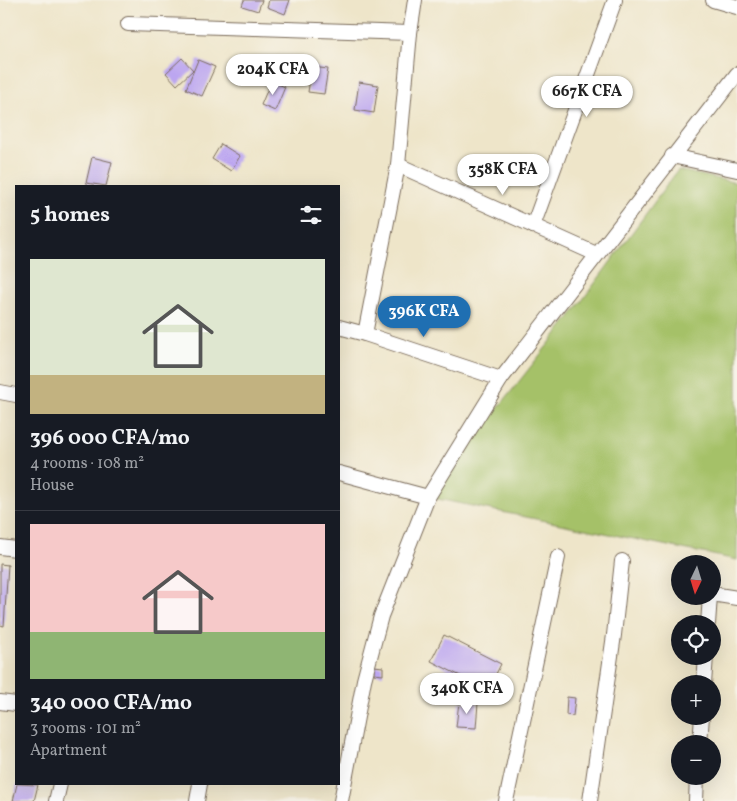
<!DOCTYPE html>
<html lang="en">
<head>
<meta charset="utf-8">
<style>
  body { margin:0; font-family:Vollkorn,serif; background:#20242c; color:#f1f3f6; height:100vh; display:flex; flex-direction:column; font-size:19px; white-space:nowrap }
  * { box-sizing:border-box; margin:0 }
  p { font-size:16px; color:#9ea1a6 }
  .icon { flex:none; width:28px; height:28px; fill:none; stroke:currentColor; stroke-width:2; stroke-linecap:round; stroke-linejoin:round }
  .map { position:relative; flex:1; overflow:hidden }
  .details { position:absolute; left:15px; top:185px; width:325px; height:600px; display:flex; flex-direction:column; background:#171b24; border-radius:0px; box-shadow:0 5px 20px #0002 }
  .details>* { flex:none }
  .needle { width:32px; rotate:184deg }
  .fabs { position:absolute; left:671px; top:555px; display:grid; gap:10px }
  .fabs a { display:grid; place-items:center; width:50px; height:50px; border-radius:50%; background:#171b24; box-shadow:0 5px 20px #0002; font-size:25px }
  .price { position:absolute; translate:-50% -42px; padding:0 11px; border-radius:18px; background:#fff; color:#222; font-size:16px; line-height:32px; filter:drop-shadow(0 1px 2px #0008) }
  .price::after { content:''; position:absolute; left:50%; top:30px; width:15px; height:11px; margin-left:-8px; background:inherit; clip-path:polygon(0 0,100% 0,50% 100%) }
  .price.selected { background:#1f6fb2; color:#fff }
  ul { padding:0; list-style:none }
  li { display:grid; align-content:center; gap:10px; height:265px; padding:0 15px }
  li+li { border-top:1px solid #363941 }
  li span { display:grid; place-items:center; height:155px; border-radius:0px; color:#555 }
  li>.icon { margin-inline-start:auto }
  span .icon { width:90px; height:90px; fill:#fffc; stroke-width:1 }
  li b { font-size:21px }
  h2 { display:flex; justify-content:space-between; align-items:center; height:60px; padding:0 15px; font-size:21px }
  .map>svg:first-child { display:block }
  .green { fill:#a5c168; stroke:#707643 }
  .building { fill:#bca6f0 }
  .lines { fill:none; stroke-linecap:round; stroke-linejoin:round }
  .minor-casing { stroke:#7a6b5a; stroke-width:16 }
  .minor { stroke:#fff; stroke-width:14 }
</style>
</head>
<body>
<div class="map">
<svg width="737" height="801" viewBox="0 0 737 801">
  <rect width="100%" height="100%" fill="#f7f3e8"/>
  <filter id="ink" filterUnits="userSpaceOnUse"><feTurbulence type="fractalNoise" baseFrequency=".02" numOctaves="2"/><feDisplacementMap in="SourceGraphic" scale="10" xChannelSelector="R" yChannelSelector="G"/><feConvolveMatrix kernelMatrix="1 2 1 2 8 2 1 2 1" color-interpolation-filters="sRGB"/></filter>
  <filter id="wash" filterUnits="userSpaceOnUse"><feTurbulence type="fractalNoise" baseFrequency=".0096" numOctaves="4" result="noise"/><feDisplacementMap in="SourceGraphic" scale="20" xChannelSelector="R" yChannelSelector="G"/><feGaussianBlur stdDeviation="1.12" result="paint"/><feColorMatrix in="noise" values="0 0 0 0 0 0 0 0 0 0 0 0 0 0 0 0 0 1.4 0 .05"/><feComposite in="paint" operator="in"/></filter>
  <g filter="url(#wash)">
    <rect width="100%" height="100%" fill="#eee5c9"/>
    <polygon class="green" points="678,170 737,183 737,560 428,497 573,313"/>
    <g id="blocks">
      <g class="building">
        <polygon points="244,0 262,0 258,11 242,6"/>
        <polygon points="269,0 290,0 285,14 267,7"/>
        <polygon points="182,58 193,70 177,85 166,73"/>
        <polygon points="198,60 215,67 202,96 186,89"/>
        <polygon points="312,67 328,69 324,94 308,92"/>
        <polygon points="271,81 285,87 275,111 261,105"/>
        <polygon points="359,82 378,85 374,113 355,110"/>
        <polygon points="221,144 240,156 231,171 212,159"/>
        <polygon points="92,157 112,162 106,186 86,183"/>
        <polygon points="0,564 8,565 4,626 0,625"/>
        <polygon points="444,635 501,664 488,690 431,661"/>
        <polygon points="374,666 383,667 383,675 374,674"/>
        <polygon points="567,697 575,698 573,716 566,715"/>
        <polygon points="459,702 478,703 476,728 456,727"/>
        <polygon points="17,784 38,785 34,801 13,801"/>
      </g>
    </g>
  </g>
  <g filter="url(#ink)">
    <use href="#blocks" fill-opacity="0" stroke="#7a6b5a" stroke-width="1"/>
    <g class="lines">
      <defs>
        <g id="minor">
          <polyline points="713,0 737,7"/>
          <polyline points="128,24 410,33"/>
          <polyline points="672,156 737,170"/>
          <polyline points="398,165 596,254"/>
          <polyline points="533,226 615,0"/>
          <polyline points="339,327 365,334 501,379"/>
          <polyline points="365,334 398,165 410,33 415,0"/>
          <polyline points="0,392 16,395"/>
          <polyline points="339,473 428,497"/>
          <polyline points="0,547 16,549"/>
          <polyline points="712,594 737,598"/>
          <polyline points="708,624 710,596"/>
          <polyline points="704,684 706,656"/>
          <polyline points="0,702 16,704"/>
          <polyline points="700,744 702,716"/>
          <polyline points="56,801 60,784"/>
          <polyline points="197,801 200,784"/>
          <polyline points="341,801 364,680 381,616 428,497 501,379 737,74"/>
          <polyline points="506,801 558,557"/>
          <polyline points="590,801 614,635 622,561"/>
          <polyline points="696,801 697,776"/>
        </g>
      </defs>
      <use href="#minor" class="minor-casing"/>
      <use href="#minor" class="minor"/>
    </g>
  </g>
</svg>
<div class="fabs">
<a><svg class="needle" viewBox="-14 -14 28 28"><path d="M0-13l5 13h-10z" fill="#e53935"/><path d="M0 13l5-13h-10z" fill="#9ea1a6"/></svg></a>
<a><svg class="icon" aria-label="locate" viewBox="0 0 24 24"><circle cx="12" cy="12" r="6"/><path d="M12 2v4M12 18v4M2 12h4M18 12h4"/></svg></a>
<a>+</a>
<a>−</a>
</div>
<b class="price" style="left:273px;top:96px">204K CFA</b>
<b class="price" style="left:587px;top:118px">667K CFA</b>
<b class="price" style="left:503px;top:196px">358K CFA</b>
<b class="price selected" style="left:424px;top:338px">396K CFA</b>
<b class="price" style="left:467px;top:715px">340K CFA</b>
<section class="details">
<h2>5 homes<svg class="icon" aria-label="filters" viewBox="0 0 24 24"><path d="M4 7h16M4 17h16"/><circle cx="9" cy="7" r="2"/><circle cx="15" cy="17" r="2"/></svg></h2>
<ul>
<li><span style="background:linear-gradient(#dfe7d0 75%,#c2b280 0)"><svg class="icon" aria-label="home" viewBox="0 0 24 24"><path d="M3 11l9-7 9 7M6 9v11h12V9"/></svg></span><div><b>396 000 CFA/mo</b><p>4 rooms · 108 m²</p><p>House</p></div></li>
<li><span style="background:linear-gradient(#f6c9c9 70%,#8fb573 0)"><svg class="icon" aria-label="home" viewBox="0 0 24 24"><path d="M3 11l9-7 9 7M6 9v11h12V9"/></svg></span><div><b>340 000 CFA/mo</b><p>3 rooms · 101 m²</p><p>Apartment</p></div></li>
</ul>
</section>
</div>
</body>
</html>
